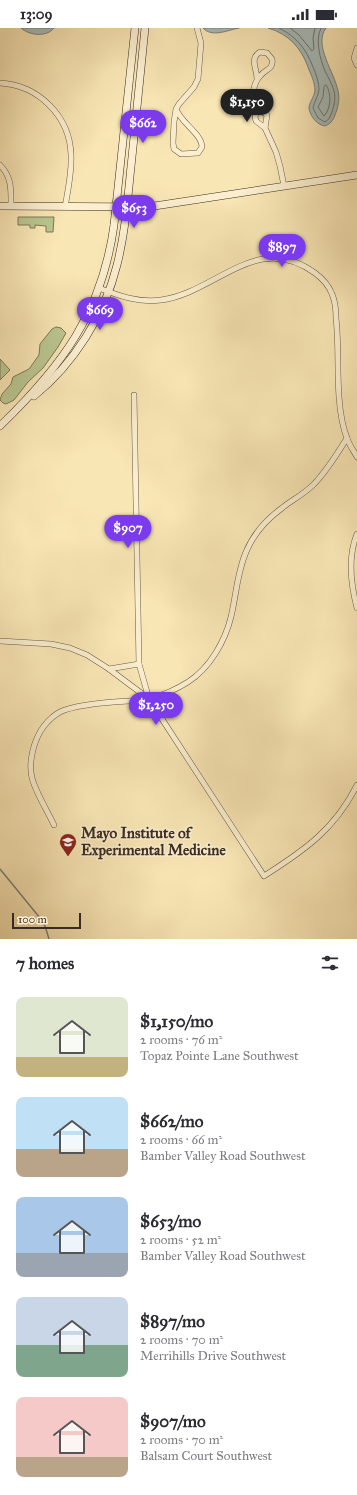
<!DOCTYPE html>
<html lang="en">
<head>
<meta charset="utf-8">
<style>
  body { margin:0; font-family:"IM FELL Great Primer",serif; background:#f7f7f7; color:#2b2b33; height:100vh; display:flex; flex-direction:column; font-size:15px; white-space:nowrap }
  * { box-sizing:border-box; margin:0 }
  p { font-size:13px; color:#7c7c81 }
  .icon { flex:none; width:22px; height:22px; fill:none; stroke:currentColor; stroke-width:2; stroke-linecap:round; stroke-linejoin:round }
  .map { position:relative; height:911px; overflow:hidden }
  .sheet { display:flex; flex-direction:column; background:#fff; flex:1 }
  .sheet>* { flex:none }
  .scale { position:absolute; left:12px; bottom:10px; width:69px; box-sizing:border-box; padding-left:4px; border:2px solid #392b23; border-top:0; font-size:11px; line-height:14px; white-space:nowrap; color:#392b23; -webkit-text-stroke:3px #fbefcf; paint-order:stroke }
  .price { position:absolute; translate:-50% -34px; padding:0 9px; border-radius:14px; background:#7c3aed; color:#fff; font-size:13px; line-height:26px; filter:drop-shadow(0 1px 2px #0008) }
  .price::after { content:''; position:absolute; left:50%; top:24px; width:12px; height:9px; margin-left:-6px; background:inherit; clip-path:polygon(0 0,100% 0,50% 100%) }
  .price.selected { background:#222; color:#fff }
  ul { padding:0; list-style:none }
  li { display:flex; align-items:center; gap:12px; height:100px; padding:0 16px }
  li span { display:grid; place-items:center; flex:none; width:112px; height:80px; border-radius:8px; color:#555 }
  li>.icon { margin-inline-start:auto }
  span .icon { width:48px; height:48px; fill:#fffc; stroke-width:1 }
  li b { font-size:17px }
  h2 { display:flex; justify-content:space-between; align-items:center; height:48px; padding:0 16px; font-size:17px }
  .status { display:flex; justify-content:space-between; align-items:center; height:28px; padding:0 20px; background:#fff; direction:ltr }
  .status svg { height:11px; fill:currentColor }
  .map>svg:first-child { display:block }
  .green { fill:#bac690; stroke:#7a785a }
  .water { fill:#a5bcba; stroke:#7a827e }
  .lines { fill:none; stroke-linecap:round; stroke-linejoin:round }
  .shore { stroke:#6f746e; stroke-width:1 }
  .stream { stroke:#7a827e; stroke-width:1.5 }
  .street-casing { stroke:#695a48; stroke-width:6 }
  .secondary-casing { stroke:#392b23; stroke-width:8 }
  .street { stroke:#fbefcf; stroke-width:5 }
  .secondary { stroke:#fbefcf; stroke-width:7 }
  .labels { text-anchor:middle; stroke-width:3.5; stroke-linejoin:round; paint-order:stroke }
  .poi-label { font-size:15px; font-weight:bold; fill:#392b23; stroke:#fbefcf; text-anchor:start }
</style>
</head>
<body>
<div class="status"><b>13:09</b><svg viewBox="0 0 49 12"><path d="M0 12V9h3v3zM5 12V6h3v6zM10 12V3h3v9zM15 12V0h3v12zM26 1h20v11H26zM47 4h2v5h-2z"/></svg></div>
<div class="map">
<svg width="357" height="911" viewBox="0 0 357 911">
  <rect width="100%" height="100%" fill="#f9e6b5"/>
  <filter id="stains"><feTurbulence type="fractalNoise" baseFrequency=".005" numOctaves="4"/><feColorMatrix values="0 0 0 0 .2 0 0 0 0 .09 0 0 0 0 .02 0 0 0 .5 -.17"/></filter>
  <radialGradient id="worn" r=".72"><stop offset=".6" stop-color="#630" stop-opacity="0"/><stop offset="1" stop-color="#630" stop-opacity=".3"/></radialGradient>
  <g class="green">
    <polygon points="18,189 54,189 53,204 46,204 46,198 35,197 35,200 30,200 30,197 18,197"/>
    <polygon points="56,299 61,300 66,305 58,319 43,340 28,354 14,372 6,376 3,375 0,372 2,366 11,356 13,349 29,341 39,327 40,316 52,301"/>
    <polygon points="0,331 10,342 0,352"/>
  </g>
  <g class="water">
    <path d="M21,0H54C47,9 30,8 21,0Z"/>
    <path d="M203,0H239C228,2 212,10 203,0Z"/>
    <path d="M268,0H326C313,17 335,45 338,63C340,71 338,80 335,87C333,93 330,96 325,98C317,97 310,88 309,80C309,75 314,69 315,63C315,54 311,47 308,39C301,20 289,6 268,0Z"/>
  </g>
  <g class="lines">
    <g class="shore">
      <path d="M279,0C297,9 306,21 313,39C316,46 319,54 319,62C318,69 314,74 313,80L318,90L325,94C329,92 330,89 332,84C334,77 336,70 334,63C332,56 328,49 325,43C320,31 315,12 321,0"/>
      <polyline points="290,0 299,7 312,23 314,21 313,10 315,0"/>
      <path d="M326,57C332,65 331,81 324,88L318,79L323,69L324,59Z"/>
    </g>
    <polyline class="stream" points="0,841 40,890 45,898 49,911"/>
    <defs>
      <g id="street">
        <polyline points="357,20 354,30 357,37"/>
        <path d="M257,51C257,40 249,31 260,24L267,25L272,31C274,41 266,41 261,47C253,55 250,71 257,80C259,83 264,84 267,87L265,100"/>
        <path d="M0,55C38,57 70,88 71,127C72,144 68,162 65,179"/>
        <path d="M176,81C181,95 202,106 202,119L198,125L181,126L174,121L173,115L174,94L176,81L179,76L194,59L198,51L201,15L197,0"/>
        <polyline points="257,81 255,89 256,93 265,100 276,124 280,138 284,158"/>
        <path d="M0,137C12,149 11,162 11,178"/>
        <path d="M99,260C119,268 139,275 161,272C216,265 257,202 315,245C323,251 329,258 332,266C335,273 336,282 336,290C339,316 337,342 339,369C340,382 342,398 347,410C349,417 354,423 357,429"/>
        <polyline points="134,367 139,636 149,671"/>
        <path d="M357,506C348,528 351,557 357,580"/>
        <path d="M0,613L51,616L70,620L87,627L109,641L149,671L264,848C305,822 335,801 357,757"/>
        <polyline points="109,641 139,636"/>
        <path d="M54,797C47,782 36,765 32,750C28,734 34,711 44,698C48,693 54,687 60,684C74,677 111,674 129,673C135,672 143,673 150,671C163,667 177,661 188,654C210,640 225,613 231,589C236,568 237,545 246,524C253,507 267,491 282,480C292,472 304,466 313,457C327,443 337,426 347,410"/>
      </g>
      <g id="secondary">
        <polyline points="0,178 148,179 357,147"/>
        <path d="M34,368C74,336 105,286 117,237C126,202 128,165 132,129C136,86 141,43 145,0"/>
        <path d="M0,398C62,338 102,285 114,197L135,0"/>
      </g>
    </defs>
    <use href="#street" class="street-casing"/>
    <use href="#secondary" class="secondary-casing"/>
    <use href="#street" class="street"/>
    <use href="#secondary" class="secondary"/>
  </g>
  <defs>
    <symbol id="university-pin" viewBox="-11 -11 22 30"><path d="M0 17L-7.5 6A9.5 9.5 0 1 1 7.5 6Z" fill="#8f2418" stroke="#fbefcf"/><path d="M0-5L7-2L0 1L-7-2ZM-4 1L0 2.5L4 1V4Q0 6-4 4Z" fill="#fff"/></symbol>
  </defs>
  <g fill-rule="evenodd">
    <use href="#university-pin" x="58" y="804" width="20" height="27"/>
  </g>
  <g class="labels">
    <g class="poi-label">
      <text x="81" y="810">Mayo Institute of<tspan x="81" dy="17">Experimental Medicine</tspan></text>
    </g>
  </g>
  <rect width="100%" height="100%" filter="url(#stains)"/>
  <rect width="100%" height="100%" fill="url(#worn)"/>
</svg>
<div class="scale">100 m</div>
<b class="price selected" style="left:247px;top:95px">$1,150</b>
<b class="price" style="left:143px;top:116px">$662</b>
<b class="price" style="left:134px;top:201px">$653</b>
<b class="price" style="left:282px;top:240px">$897</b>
<b class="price" style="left:100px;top:303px">$669</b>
<b class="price" style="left:128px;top:521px">$907</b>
<b class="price" style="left:156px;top:698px">$1,250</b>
</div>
<section class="sheet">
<h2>7 homes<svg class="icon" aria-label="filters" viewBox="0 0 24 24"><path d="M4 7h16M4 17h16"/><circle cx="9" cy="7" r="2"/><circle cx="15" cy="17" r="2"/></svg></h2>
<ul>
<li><span style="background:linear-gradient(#dfe7d0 75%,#c2b280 0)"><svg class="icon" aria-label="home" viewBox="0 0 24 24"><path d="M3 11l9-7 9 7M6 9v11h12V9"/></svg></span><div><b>$1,150/mo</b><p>2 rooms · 76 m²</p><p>Topaz Pointe Lane Southwest</p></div></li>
<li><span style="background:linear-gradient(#bfe0f5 65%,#b9a48a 0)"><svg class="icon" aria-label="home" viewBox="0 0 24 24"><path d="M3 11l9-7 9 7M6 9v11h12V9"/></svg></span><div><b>$662/mo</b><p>2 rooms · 66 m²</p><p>Bamber Valley Road Southwest</p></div></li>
<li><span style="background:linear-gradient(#a9c7e8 70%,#9aa5b1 0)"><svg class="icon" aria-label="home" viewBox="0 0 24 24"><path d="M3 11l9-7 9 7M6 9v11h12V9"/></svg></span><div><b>$653/mo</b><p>2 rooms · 52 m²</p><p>Bamber Valley Road Southwest</p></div></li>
<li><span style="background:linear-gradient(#c9d6e8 60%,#7fa58c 0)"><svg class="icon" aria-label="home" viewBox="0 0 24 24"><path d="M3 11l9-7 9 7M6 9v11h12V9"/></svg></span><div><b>$897/mo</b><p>2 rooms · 70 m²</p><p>Merrihills Drive Southwest</p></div></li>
<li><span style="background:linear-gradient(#f6c9c9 75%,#b9a48a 0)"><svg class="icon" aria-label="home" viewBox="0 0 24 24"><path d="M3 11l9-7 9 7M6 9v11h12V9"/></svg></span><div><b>$907/mo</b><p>2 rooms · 70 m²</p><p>Balsam Court Southwest</p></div></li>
</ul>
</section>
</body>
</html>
